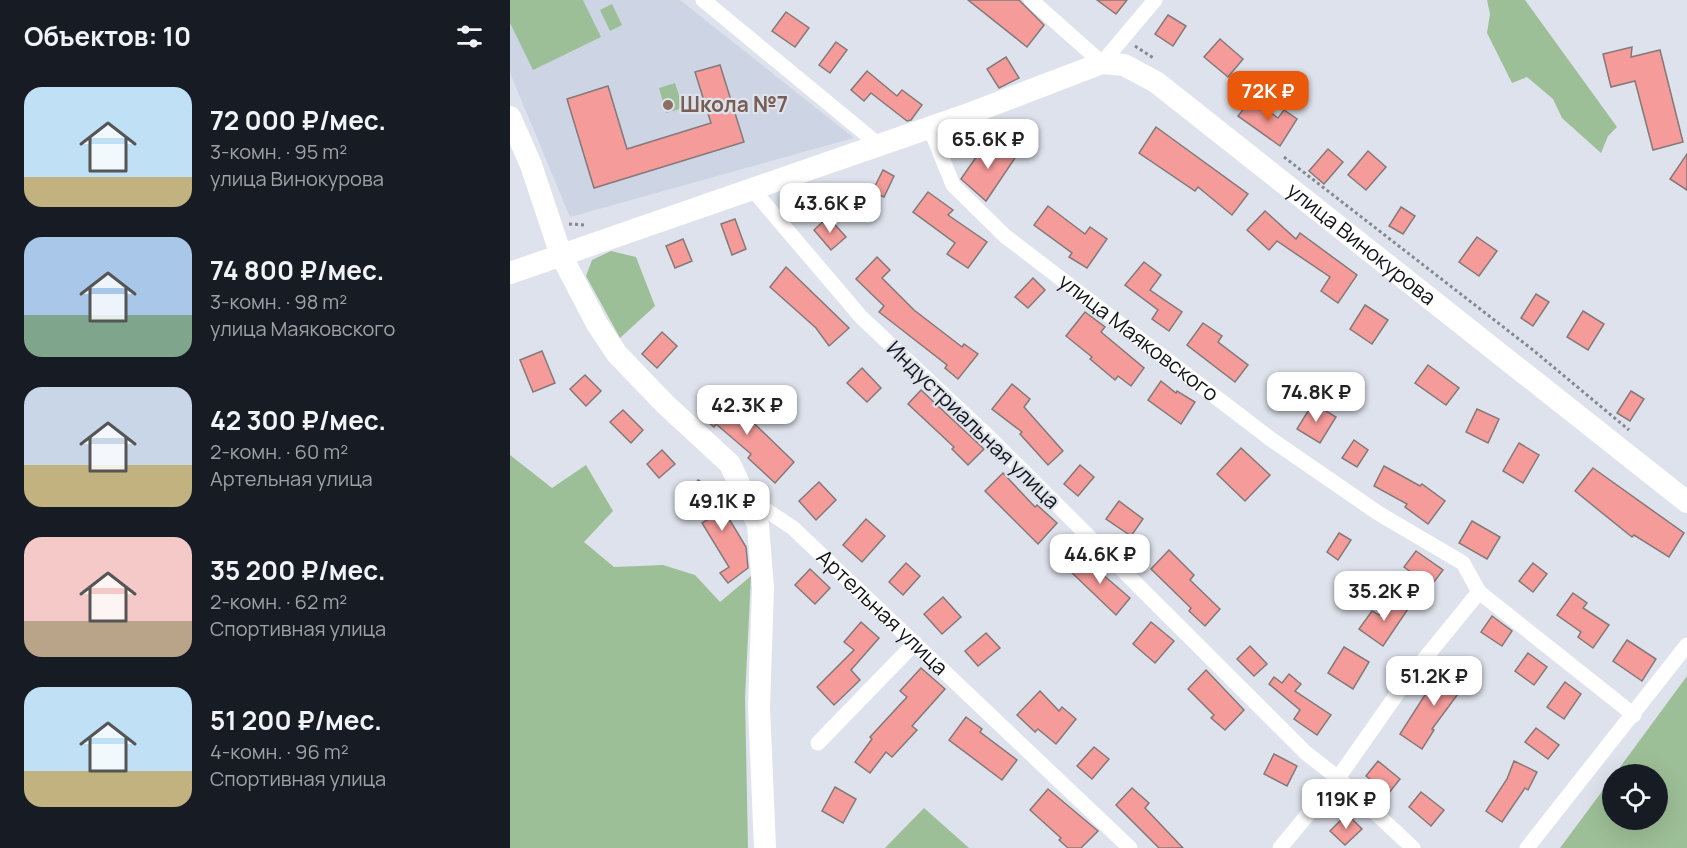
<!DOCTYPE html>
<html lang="ru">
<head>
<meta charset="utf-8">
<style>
  body { margin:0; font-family:Manrope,sans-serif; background:#242831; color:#f1f3f6; height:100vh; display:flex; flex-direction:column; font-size:22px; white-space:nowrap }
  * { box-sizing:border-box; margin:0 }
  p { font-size:20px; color:#9ea1a6 }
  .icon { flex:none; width:33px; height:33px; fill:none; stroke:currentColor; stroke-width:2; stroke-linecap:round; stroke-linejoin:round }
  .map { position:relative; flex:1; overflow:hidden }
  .sheet { display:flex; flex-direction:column; background:#171b24; width:510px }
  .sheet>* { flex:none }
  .fabs { position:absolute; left:1092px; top:764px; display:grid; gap:12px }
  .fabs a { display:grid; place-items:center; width:66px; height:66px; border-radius:50%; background:#171b24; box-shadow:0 6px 24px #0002; font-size:30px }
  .price { position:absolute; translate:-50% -51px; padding:0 14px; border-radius:12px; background:#fff; color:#222; font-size:20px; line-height:39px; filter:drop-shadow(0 2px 3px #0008) }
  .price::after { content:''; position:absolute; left:50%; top:36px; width:18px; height:14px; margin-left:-9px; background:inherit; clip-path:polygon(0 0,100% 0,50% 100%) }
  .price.on { background:#ea580c; color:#fff }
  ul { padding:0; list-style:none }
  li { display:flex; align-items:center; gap:18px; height:150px; padding:0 24px }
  li span { display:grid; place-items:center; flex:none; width:168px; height:120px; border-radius:18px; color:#555 }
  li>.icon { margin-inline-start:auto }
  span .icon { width:72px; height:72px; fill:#fffc; stroke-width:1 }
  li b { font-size:26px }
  h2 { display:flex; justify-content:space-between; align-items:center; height:72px; padding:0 24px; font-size:26px }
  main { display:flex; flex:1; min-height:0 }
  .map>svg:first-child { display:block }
  .built { fill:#cdd4e4 }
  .green { fill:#9dbf97 }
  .building { fill:#f59c9a; stroke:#847979; stroke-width:1.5 }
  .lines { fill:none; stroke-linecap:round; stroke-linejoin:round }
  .path { stroke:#85888f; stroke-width:3; stroke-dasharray:3 3; stroke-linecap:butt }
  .street { stroke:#fff; stroke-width:15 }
  .secondary { stroke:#fff; stroke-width:22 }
  .education-dot { fill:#8d6e63; stroke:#dee2ec; stroke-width:2 }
  .labels { text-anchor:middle; stroke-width:4.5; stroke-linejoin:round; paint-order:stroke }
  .education-label { font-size:21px; font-weight:bold; fill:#785e54; stroke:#dee2ec; text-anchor:start }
  .street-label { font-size:21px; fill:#131417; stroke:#dee2ec }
</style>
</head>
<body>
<main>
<section class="sheet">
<h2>Объектов: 10<svg class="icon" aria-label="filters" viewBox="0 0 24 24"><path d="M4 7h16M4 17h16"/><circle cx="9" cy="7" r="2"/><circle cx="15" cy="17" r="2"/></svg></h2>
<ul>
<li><span style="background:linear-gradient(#bfe0f5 75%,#c2b280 0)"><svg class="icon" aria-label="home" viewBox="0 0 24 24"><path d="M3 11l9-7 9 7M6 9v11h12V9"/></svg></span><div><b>72 000 ₽/мес.</b><p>3-комн. · 95 m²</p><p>улица Винокурова</p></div></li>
<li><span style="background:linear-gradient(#a9c7e8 65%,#7fa58c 0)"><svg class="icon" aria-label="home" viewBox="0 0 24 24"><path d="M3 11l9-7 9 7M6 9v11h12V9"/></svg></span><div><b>74 800 ₽/мес.</b><p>3-комн. · 98 m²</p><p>улица Маяковского</p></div></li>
<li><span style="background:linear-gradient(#c9d6e8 65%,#c2b280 0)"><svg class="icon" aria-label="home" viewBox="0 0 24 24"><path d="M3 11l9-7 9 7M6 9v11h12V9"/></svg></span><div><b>42 300 ₽/мес.</b><p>2-комн. · 60 m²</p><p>Артельная улица</p></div></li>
<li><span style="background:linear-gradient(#f6c9c9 70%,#b9a48a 0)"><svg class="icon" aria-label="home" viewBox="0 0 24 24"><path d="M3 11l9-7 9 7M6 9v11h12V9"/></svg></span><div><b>35 200 ₽/мес.</b><p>2-комн. · 62 m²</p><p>Спортивная улица</p></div></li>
<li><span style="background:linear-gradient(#bfe0f5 70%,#c2b280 0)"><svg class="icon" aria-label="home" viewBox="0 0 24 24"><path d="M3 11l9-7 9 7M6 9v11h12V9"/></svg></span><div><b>51 200 ₽/мес.</b><p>4-комн. · 96 m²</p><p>Спортивная улица</p></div></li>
</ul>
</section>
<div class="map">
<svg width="1177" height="848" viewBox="0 0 1177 848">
  <rect width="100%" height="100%" fill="#dee2ec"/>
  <polygon class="built" points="0,0 170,0 344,138 60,217 0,73"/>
  <g class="green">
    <polygon points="0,0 73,0 91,37 23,70 0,23"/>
    <polygon points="977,0 1015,0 1107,127 1098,136 1091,153 1052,118 1043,99 1017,77 1002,83 977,33 980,14"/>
    <polygon points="102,4 112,25 100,31 90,10"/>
    <polygon points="165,83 173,108 156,113 149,88"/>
    <polygon points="101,251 126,257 145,306 110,338 76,276 82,260"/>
    <polygon points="0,455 42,488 76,465 103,511 74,542 104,567 153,565 185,575 210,602 241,576 235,697 238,848 0,848"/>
    <polygon points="1177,676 1177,848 1050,848 1102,778 1102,819 1148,819 1148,774 1105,774"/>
    <polygon points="414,808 459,848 375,848"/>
  </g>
  <g class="building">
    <polygon points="458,0 509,0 534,25 517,47"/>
    <polygon points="587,0 617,0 606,14"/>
    <polygon points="276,12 299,28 285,47 262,31"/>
    <polygon points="658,15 676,26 663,46 645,34"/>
    <polygon points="710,39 733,59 718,77 694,57"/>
    <polygon points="326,42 337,50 320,73 309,65"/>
    <polygon points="1122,47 1121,57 1150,50 1173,142 1143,150 1125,81 1101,87 1093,54"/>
    <polygon points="496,57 509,78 489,88 477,69"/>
    <polygon points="210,65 234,142 84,188 57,99 98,86 117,149 201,123 185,72"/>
    <polygon points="357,71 387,96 392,90 412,105 401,120 397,121 361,93 354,101 341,90"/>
    <polygon points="742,98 768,118 774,110 787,119 770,146 728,116"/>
    <polygon points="646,127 738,194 722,215 688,187 685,191 629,153"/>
    <polygon points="478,140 505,158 476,201 451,179"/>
    <polygon points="818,149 833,162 814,184 799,171"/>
    <polygon points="858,151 876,167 856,190 838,175"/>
    <polygon points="1177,154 1177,190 1160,179"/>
    <polygon points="373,170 384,176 374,197 362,192"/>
    <polygon points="418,192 443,210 438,215 477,242 458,268 437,254 445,243 403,212"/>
    <polygon points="288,198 295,209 282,217 275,207"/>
    <polygon points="538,206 575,234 580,227 597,239 577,268 559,257 562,253 524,225"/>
    <polygon points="891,207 905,216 893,234 879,226"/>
    <polygon points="755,211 786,239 790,233 847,275 828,303 811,291 820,277 767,241 759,250 737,230"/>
    <polygon points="318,217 336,237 321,250 304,230"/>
    <polygon points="225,219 236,249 222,255 211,224"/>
    <polygon points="967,237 987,251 969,276 949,262"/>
    <polygon points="173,239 182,261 165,268 156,246"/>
    <polygon points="367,257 380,270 372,278 404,310 452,347 454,344 468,354 448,379 435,368 437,365 369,312 374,306 346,279"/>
    <polygon points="634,262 651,275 640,290 672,312 659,331 642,319 648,310 615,285"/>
    <polygon points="276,267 339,328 319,346 306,328 260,287"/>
    <polygon points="523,278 535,290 518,308 505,297"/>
    <polygon points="1026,294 1039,302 1023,326 1011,318"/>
    <polygon points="855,305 878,320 862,344 840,329"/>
    <polygon points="1073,311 1094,324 1078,350 1057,337"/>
    <polygon points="575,312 595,327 591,332 634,368 621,386 608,376 605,380 580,359 582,357 556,336"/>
    <polygon points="693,323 712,336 708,342 738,365 725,382 677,345"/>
    <polygon points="152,332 167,346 147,368 132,354"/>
    <polygon points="32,351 45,383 23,392 10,360"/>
    <polygon points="918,365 949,388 936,405 905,383"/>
    <polygon points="352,368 371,388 357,402 337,383"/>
    <polygon points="75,375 91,391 76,406 60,389"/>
    <polygon points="651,381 666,393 667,391 685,402 671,424 638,400"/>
    <polygon points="502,384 520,399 514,407 553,451 538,465 510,434 512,432 482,409"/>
    <polygon points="213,388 226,400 223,403 284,462 265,483 238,458 241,454 206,424 204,427 190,416"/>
    <polygon points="411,390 474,449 458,465 442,449 444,447 398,404"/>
    <polygon points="1121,391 1134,399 1120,421 1107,413"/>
    <polygon points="803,403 826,417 810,443 787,429"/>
    <polygon points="967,409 989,419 978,443 956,432"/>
    <polygon points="113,410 133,430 121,443 100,422"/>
    <polygon points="844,440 858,450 847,467 832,458"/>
    <polygon points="1009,443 1029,455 1013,483 993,471"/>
    <polygon points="731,448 760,475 735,501 707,474"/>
    <polygon points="152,450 165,464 149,478 137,464"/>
    <polygon points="570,465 584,477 568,496 554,484"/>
    <polygon points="874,466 910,486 912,484 935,501 918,524 895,507 897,504 864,486"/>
    <polygon points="1083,468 1174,533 1159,557 1124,535 1122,537 1065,491"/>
    <polygon points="493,473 525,507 527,505 547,523 528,544 475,491"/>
    <polygon points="188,480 208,493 206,497 236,547 238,568 218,583 210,573 219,567 192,523 205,515 177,496"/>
    <polygon points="309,482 326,500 306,520 289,501"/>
    <polygon points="609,501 633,519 621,536 596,519"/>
    <polygon points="356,519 375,536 352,562 333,545"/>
    <polygon points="962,521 990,537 977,559 949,543"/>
    <polygon points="829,533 841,540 828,560 817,552"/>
    <polygon points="659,550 684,575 680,580 710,609 695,626 679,611 681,608 641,569"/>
    <polygon points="906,551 933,570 921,586 894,567"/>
    <polygon points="571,556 620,598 606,615 559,570"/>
    <polygon points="396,563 410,576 393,595 379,582"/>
    <polygon points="1023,563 1037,574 1023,592 1009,581"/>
    <polygon points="300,569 320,588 305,604 285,585"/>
    <polygon points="1063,593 1077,603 1073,608 1099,625 1083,648 1068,637 1071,632 1047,615"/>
    <polygon points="433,597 451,617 432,634 414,614"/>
    <polygon points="881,597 898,609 873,646 849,629 862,611 869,615"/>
    <polygon points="982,616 1002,631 992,646 971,632"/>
    <polygon points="351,622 369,638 341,670 350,680 324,705 307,687 344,650 334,642"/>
    <polygon points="641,622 664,641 645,663 623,644"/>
    <polygon points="476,633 490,648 468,666 455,651"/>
    <polygon points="1117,640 1146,659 1132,681 1103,661"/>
    <polygon points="740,646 757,664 744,676 727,659"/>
    <polygon points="834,647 859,662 843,689 818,673"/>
    <polygon points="1018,653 1037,667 1024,685 1005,671"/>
    <polygon points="945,664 962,675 922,729 924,730 912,749 890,734 920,687 928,692"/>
    <polygon points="411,668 435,689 402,726 407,730 382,757 376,752 360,773 345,762 362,739 360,737 397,697 390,691"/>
    <polygon points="696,670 734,710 715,730 701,718 704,715 678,689"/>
    <polygon points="779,674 791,684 785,691 821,715 807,735 784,719 790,710 759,684 764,677 772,683"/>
    <polygon points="1055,682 1071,694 1054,719 1037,707"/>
    <polygon points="530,691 549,711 552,707 566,719 546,744 528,729 525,732 507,715"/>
    <polygon points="456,717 472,729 470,732 507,760 492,780 439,740"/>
    <polygon points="1026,728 1049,745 1038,759 1015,742"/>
    <polygon points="584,747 599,759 582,779 567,766"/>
    <polygon points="764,754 787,766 777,786 754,774"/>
    <polygon points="868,761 890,779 878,794 856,776"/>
    <polygon points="1004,761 1027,772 1018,790 1015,788 992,822 976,811 997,779"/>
    <polygon points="325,787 346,799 333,823 312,811"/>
    <polygon points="622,788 639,803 635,808 673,848 649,848 606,805"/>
    <polygon points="538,789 588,831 571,848 558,848 549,840 551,838 520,810"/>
    <polygon points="911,792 934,810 921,826 899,807"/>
    <polygon points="837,814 852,829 835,845 820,831"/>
  </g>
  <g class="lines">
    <g class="path">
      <polyline points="625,46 645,59"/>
      <polyline points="774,157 1023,350 1119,430"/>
      <polyline points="59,224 76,225"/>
    </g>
    <g class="street">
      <polyline points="193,0 369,145"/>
      <polyline points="521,0 592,63 645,0"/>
      <path id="s1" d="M420,128L443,185L495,236L762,440L868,513L953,563L969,592L1124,715"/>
      <polyline points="243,190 351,317 479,437 796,753 828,778 903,848"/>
      <path id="s2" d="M238,498L283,528L620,848"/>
      <polyline points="308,743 405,643"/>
      <polyline points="770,848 828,778 894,684 969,592"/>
      <polyline points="1017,848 1177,645"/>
    </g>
    <g class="secondary">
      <polyline points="0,117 21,165 51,255 87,324 107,354 155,404 220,464 248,525 253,588 249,707 255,848"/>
      <path id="s3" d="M0,273L456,115L592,63L614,65L646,82L1177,502"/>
    </g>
  </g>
  <circle class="education-dot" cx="158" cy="105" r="6"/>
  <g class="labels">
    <g class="education-label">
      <text x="170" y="112">Школа №7</text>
    </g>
    <g class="street-label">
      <text dy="7" stroke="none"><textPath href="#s3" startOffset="948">улица Винокурова</textPath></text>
      <text dy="7" stroke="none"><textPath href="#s1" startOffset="302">улица Маяковского</textPath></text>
      <text transform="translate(463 425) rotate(44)" y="7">Индустриальная улица</text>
      <text dy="7" stroke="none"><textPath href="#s2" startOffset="177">Артельная улица</textPath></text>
    </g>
  </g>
</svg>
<div class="fabs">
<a><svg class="icon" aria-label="locate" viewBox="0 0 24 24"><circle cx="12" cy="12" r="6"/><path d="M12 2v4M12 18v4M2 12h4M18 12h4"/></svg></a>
</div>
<b class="price on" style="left:758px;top:122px">72K ₽</b>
<b class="price" style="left:478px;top:170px">65.6K ₽</b>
<b class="price" style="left:320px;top:234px">43.6K ₽</b>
<b class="price" style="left:806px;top:423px">74.8K ₽</b>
<b class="price" style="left:237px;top:436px">42.3K ₽</b>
<b class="price" style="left:212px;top:532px">49.1K ₽</b>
<b class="price" style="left:590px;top:585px">44.6K ₽</b>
<b class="price" style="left:874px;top:622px">35.2K ₽</b>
<b class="price" style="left:924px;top:707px">51.2K ₽</b>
<b class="price" style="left:836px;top:830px">119K ₽</b>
</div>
</main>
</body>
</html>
